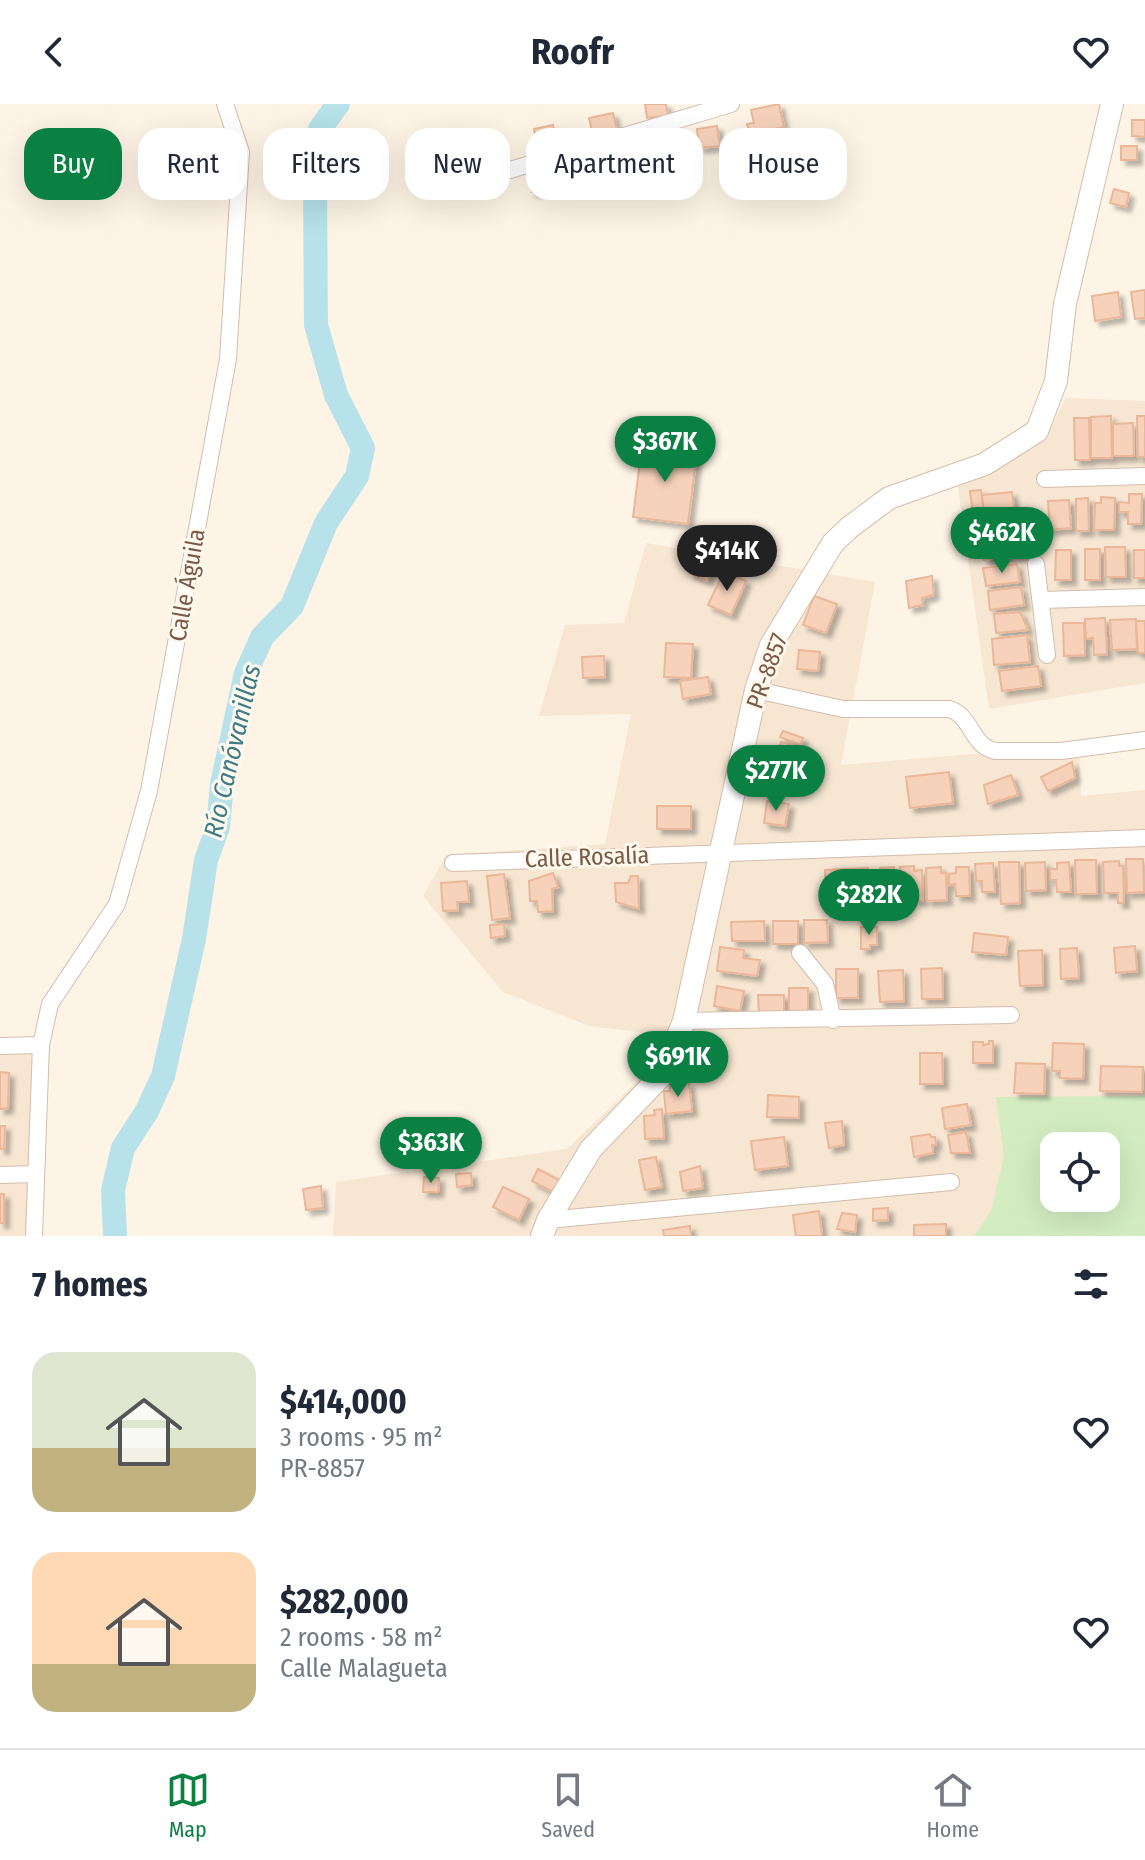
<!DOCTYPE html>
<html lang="en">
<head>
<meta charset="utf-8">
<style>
  body { margin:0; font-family:"Fira Sans Condensed",sans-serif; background:#f6f6f7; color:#1f2937; height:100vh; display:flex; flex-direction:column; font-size:30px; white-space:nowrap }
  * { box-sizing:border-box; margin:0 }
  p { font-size:26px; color:#747a83 }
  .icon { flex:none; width:44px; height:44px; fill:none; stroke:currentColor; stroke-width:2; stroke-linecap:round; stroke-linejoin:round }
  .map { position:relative; height:1132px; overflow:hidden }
  .drawer { display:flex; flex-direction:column; background:#fff; flex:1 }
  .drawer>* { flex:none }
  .top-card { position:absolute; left:24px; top:24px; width:1098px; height:72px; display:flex; gap:16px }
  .tools { position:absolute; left:1040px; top:1028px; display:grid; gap:16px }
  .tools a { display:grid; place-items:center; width:80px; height:80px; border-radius:16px; background:#fff; box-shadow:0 8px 32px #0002; font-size:40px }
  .price { position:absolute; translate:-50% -68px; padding:0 18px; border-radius:28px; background:#0b8043; color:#fff; font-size:26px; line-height:52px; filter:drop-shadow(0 2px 4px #0008) }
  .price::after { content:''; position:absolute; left:50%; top:48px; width:24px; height:18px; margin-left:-12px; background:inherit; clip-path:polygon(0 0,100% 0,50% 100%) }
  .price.current { background:#222; color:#fff }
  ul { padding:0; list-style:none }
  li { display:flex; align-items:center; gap:24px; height:200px; padding:0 32px }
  li span { display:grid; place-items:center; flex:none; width:224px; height:160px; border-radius:24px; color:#555 }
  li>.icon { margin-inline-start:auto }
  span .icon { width:96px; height:96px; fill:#fffc; stroke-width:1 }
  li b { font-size:34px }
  h2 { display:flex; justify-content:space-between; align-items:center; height:96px; padding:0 32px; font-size:34px }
  .tag { padding:0 28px; border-radius:24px; background:#fff; box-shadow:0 8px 32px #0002; font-size:28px; line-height:72px }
  .tag.current { background:#0b8043; color:#fff }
  header { display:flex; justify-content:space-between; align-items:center; height:104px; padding:0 32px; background:#fff; font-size:36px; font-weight:700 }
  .tabs { display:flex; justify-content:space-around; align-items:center; height:112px; border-top:2px solid #e0e1e3; background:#fff; font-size:22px; color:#747a83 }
  .tabs a { display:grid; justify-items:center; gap:4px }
  .tabs .current { color:#0b8043 }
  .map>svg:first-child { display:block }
  .residential { fill:#f6e6d2; fill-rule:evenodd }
  .green { fill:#d3edc1; fill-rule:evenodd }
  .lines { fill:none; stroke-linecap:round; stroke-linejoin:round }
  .river { stroke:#b7e2ea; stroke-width:24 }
  .building { fill:#f6d2ba; stroke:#eab799; stroke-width:2; filter:url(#shadow) }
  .street-casing { stroke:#d3bdac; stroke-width:18 }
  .secondary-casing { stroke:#d6bda9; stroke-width:24 }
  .street { stroke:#fff; stroke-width:16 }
  .secondary { stroke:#fff; stroke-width:22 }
  .labels { text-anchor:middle; stroke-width:6; stroke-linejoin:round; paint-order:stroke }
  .street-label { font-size:24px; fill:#795947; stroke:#fff8ed }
  .water-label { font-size:26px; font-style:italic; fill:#3c7b87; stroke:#fff8ed }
</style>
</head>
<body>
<header><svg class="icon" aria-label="back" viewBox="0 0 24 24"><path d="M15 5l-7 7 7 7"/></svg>Roofr<svg class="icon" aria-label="heart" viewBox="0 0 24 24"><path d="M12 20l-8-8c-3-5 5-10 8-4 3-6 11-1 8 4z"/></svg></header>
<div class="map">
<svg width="1145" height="1132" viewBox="0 0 1145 1132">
  <defs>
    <filter id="shadow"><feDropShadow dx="5" dy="5" stdDeviation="2" flood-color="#0004"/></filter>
  </defs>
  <rect width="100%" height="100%" fill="#fef4e5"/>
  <g class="residential">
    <polygon points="1066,294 1145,297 1145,579 989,605 958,383 1047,331"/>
    <path d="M646,439L875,478L841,661L1079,641L1081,692L1145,686V1132H333L336,1078L567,1045L650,965L663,931L589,922L503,888L423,792L446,751L605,740L631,610L539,612L565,521L624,519ZM1054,1042H1106V1094H1054Z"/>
    <polygon points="41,941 34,1132 0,1132 0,942"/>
  </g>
  <path class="green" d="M1145,992V1132H974L991,1107L1004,1052L996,993ZM1054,1042H1106V1094H1054Z"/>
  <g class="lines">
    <polyline class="river" points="115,1132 113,1086 123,1044 147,1007 163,972 194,835 206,756 218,723 222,680 246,569 262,533 292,502 326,419 357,372 363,344 336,291 316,221 315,79 320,25 338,0"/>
  </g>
  <g class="building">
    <polygon points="645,0 666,0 668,12 647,14"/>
    <polygon points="779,0 784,23 750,30 747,20 754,19 751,6"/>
    <polygon points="613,9 617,26 593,31 589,14"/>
    <polygon points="1132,16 1145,16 1145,33 1132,32"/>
    <polygon points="553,21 557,43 538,46 534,25"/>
    <polygon points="717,22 720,42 699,44 697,25"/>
    <polygon points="670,32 674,48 651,53 648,37"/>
    <polygon points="483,34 485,43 462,49 460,40"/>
    <rect x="1121" y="42" width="16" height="14"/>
    <polygon points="631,43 635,64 617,68 613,47"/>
    <polygon points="597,52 601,72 585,76 580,55"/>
    <polygon points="561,63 563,72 551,74 552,84 532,88 529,68"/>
    <polygon points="1114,85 1129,89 1126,103 1110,99"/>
    <polygon points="1145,186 1145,214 1135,215 1131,188"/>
    <polygon points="1118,188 1121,213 1095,217 1092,192"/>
    <polygon points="1111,312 1112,354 1091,354 1091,313"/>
    <polygon points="1137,312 1145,312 1145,353 1138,353"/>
    <polygon points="1074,314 1089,314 1090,356 1075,356"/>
    <polygon points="1133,319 1134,352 1113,352 1113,320"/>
    <polygon points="642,341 697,348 688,420 633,413"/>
    <polygon points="981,386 984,409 973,410 970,387"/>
    <polygon points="1012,388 1014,405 984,409 982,391"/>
    <polygon points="1129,390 1142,390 1141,420 1128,420 1128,408 1119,408 1119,398 1129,399"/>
    <polygon points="1101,393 1115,394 1114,426 1094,426 1095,399 1101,399"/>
    <polygon points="1088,394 1089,427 1076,427 1076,395"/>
    <polygon points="1069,396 1071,424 1050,426 1048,397"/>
    <polygon points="1021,408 1027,421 1019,425 1022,430 993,432 992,410"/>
    <polygon points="1016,432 1015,438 1023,437 1025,451 984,456 982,436"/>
    <polygon points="1105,443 1125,443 1126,473 1106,473"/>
    <rect x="1085" y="445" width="15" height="31"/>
    <polygon points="1056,446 1071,446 1071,476 1055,476"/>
    <rect x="1134" y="446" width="11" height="28"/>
    <polygon points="698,451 715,459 707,477 690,469"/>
    <polygon points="1017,460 1020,478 986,482 983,464"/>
    <polygon points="724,467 746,477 731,511 708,501"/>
    <polygon points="932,472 934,491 922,494 923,501 909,504 906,477"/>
    <polygon points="1021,483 1024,501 990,506 988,487"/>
    <polygon points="814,492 837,500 826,529 803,521"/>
    <polygon points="1020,508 1028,526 996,529 994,510"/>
    <polygon points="1105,514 1107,550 1094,551 1093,534 1086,535 1085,515"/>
    <polygon points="1136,515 1137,545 1112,546 1110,516"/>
    <polygon points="1136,517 1145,517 1145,549 1138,549"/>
    <polygon points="1063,519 1084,519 1085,551 1064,552"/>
    <polygon points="1027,531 1030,558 994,561 992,535"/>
    <polygon points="666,539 693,540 691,574 664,573"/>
    <polygon points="799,546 820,548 818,567 797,565"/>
    <polygon points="604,552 605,573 583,574 582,553"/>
    <polygon points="1038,562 1041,582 1002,587 999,567"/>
    <polygon points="708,573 711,590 683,595 680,577"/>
    <polygon points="783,627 803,634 801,641 780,633"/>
    <polygon points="781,638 792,641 788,655 777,651"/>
    <polygon points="772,657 792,663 788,676 767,669"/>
    <polygon points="1072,658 1075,674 1048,687 1041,673"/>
    <polygon points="949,668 953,699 910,704 906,673"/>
    <polygon points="1011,671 1018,691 988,700 984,681"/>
    <polygon points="767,697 789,700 785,722 764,719"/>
    <rect x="657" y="702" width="34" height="23"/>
    <polygon points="1126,755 1143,755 1144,788 1127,789"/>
    <polygon points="1075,756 1096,756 1097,790 1076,790"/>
    <polygon points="1119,757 1119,762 1123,762 1124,799 1118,799 1118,789 1104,789 1103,758"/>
    <polygon points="999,758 1019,758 1020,799 1001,800"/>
    <polygon points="1045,758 1046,786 1026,787 1025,759"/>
    <polygon points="1069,758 1071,788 1057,788 1056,776 1050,776 1050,765 1057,765 1057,759"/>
    <polygon points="993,759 995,788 982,788 982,777 976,777 975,760"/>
    <polygon points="914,762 914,767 922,766 923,797 915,797 915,791 901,791 900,763"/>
    <polygon points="894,763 895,792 880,792 880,779 873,779 873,770 880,770 880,764"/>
    <polygon points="941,763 941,769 946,769 947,796 927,797 926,764"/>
    <polygon points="956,763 969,763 970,792 956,792 955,780 949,781 949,770 956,769"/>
    <polygon points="868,764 869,793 826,794 825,766"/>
    <polygon points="553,769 558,783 552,785 553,807 538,808 537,797 530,797 529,777"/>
    <polygon points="504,770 510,814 492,816 487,772"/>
    <polygon points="631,772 638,772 639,805 616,798 615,779 628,779"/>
    <polygon points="467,777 469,798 457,798 458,806 443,807 441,779"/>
    <polygon points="804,816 827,816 828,838 804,839"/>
    <polygon points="764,817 765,837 732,837 731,818"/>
    <rect x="773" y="817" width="25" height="23"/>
    <polygon points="504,820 505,832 491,834 490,821"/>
    <polygon points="861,823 877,823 877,841 870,841 870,845 861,845"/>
    <polygon points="974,829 1008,833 1006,851 972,848"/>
    <polygon points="1135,842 1137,867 1116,869 1114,844"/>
    <polygon points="720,843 744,846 743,854 760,856 757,872 717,867"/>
    <polygon points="1077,844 1079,874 1061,875 1060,845"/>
    <polygon points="1042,846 1043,881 1020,882 1018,847"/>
    <polygon points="942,864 943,895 922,895 921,865"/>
    <rect x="836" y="865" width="22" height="29"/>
    <polygon points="903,866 904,897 880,898 878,867"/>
    <polygon points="717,882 744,887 740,907 714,902"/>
    <rect x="789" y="884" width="19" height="24"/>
    <polygon points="758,891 784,891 784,910 759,910"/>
    <polygon points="989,937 993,937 993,959 973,959 973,938 983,938 983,941 989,940"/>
    <polygon points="1053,939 1084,940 1083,975 1060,974 1060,967 1052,967"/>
    <polygon points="920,949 942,949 943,980 920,980"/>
    <polygon points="1016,959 1045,960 1044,990 1014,989"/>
    <polygon points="1101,962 1143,963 1142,988 1100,987"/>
    <polygon points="0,968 9,969 8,1004 0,1005"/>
    <polygon points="689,979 692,1007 666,1010 664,987 670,987 670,980"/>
    <polygon points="768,991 799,993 799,1014 767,1013"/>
    <polygon points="967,1000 971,1021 945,1025 942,1004"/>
    <polygon points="662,1005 664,1034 645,1035 644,1012 655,1011 654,1006"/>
    <polygon points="842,1017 844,1041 829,1044 825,1019"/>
    <polygon points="0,1022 5,1022 4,1045 0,1045"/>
    <polygon points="966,1028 970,1049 951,1049 948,1031"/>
    <polygon points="930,1030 931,1033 935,1033 936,1041 932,1041 933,1049 914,1053 911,1033"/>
    <polygon points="784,1033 788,1062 755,1066 751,1037"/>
    <polygon points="656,1053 662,1083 645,1086 639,1056"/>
    <polygon points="700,1062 703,1084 683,1087 680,1068"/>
    <polygon points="538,1065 559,1076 553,1088 532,1077"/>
    <polygon points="471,1069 472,1081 457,1083 456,1070"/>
    <polygon points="424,1073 439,1074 438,1088 423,1088"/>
    <polygon points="321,1082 323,1104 306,1106 303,1085"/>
    <polygon points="503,1083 529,1095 519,1116 493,1103"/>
    <rect x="0" y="1090" width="4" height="29"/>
    <polygon points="888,1104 888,1116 873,1117 873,1105"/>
    <polygon points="819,1107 822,1132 796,1132 793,1111"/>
    <polygon points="842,1109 857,1111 855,1128 837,1125"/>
    <polygon points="946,1120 946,1132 914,1132 914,1121"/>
    <polygon points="690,1122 691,1132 664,1132 663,1126"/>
  </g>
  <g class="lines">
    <defs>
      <g id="street">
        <polyline points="480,75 731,0"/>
        <polyline points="1045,375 1145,372"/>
        <polyline points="1036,460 1047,551"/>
        <polyline points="1041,496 1145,493"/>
        <path d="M756,586L843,605H949C972,611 971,643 996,647H1061L1145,636"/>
        <polyline points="453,759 1145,734"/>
        <polyline points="800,849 825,880 833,916"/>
        <polyline points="684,917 1011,911"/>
        <polyline points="0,942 41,941"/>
        <polyline points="0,1071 36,1070"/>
        <polyline points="548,1116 951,1078"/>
        <polyline points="34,1132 41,941 50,900 117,800 149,687 228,255 241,48 225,0"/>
      </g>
      <polyline id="secondary" points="542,1132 548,1116 591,1045 662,971 684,917 756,586 771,541 833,439 850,423 889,394 985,360 1037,327 1056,277 1065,200 1112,0"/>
    </defs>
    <use href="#street" class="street-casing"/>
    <use href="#secondary" class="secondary-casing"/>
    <use href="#street" class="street"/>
    <use href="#secondary" class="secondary"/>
  </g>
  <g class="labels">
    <g class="street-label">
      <text transform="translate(187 481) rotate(-80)" y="8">Calle Águila</text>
      <text transform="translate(767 567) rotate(-70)" y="8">PR-8857</text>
      <text transform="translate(587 753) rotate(-2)" y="8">Calle Rosalía</text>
    </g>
    <g class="water-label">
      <text transform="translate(232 647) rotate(-77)" y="9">Río Canóvanillas</text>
    </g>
  </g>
</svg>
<div class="tools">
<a><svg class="icon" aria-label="locate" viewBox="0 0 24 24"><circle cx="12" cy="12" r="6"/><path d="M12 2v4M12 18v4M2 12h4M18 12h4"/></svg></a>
</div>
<b class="price" style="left:665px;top:380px">$367K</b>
<b class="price" style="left:1002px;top:471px">$462K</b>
<b class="price current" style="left:727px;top:489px">$414K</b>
<b class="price" style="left:776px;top:709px">$277K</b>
<b class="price" style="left:869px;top:833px">$282K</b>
<b class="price" style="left:678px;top:995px">$691K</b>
<b class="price" style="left:431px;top:1081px">$363K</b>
<div class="top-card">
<a class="tag current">Buy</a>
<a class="tag">Rent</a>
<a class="tag">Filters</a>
<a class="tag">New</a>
<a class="tag">Apartment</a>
<a class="tag">House</a>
</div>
</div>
<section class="drawer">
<h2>7 homes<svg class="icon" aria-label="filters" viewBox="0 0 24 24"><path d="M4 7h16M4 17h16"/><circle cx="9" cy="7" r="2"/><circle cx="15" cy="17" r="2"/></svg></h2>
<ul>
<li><span style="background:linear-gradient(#dfe7d0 60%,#c2b280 0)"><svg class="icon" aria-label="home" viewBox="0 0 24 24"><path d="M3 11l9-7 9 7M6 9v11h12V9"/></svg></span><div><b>$414,000</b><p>3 rooms · 95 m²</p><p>PR-8857</p></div><svg class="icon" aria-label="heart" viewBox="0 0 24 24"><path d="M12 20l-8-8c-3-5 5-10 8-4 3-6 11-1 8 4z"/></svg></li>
<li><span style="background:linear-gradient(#ffd9b3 70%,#c2b280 0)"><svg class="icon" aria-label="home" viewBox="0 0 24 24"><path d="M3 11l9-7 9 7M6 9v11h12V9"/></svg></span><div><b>$282,000</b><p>2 rooms · 58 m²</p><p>Calle Malagueta</p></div><svg class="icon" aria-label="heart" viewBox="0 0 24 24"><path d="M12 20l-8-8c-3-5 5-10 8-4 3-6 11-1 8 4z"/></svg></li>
</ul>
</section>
<nav class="tabs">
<a class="current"><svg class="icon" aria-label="map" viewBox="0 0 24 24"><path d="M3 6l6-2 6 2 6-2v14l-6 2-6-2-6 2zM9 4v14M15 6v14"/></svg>Map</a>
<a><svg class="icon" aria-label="saved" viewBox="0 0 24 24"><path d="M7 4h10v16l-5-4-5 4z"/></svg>Saved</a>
<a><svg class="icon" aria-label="home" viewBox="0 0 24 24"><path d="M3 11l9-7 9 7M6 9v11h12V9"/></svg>Home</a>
</nav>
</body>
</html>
